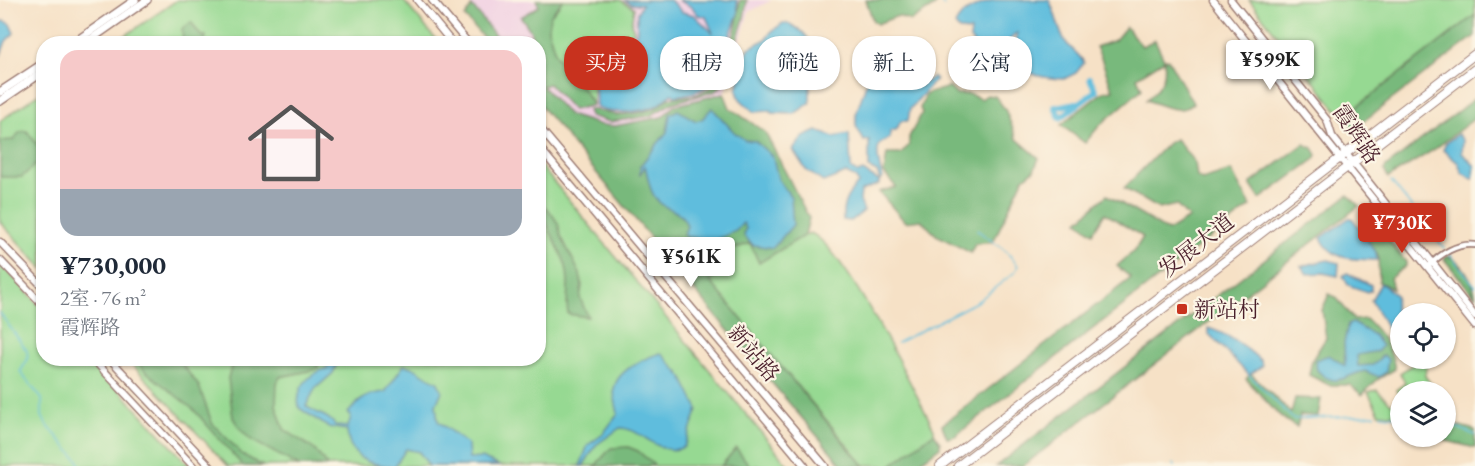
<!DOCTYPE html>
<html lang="zh">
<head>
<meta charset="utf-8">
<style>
  body { margin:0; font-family:"EB Garamond","Noto Serif SC",serif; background:#f6f6f7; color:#1f2937; height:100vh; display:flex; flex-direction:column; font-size:22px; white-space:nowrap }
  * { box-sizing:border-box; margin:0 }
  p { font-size:20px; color:#747a83 }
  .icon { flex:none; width:33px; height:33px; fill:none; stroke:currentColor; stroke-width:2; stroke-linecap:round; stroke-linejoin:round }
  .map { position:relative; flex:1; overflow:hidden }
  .details { position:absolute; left:36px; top:36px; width:510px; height:330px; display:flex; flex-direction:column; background:#fff; border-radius:24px; box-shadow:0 2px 4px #0004 }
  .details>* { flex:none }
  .guide { position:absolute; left:564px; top:36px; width:570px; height:54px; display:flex; gap:12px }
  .controls { position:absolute; left:1390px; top:303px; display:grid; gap:12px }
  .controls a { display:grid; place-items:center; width:66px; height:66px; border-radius:50%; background:#fff; box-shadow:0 2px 4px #0004; font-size:30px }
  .price { position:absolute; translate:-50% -51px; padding:0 14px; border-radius:6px; background:#fff; color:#222; font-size:20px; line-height:39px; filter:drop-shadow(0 2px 3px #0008) }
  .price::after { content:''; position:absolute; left:50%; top:36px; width:18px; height:14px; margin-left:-9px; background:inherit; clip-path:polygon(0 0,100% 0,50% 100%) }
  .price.on { background:#c8321e; color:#fff }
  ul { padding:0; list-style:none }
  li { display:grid; align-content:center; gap:12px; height:318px; padding:0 24px }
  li+li { border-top:2px solid #e0e1e3 }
  li span { display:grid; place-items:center; height:186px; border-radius:18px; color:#555 }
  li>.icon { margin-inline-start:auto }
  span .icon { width:108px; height:108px; fill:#fffc; stroke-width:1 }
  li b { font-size:26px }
  .pill { padding:0 21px; border-radius:24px; background:#fff; box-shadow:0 2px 4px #0004; font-size:21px; line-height:54px }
  .pill.on { background:#c8321e; color:#fff }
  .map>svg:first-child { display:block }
  .built { fill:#f1d0e3 }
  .green { fill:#96d992; stroke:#707c5e; stroke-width:1.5 }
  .forest { fill:#78b97c; stroke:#616c54; stroke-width:1.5 }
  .water { fill:#5fbddd; stroke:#546e84; stroke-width:1.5 }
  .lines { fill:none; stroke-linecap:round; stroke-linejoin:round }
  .stream { stroke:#5fbddd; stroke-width:1.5 }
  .canal { stroke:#5fbddd; stroke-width:6 }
  .minor-casing { stroke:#a08078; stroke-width:8 }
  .tertiary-casing { stroke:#a08078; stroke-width:9 }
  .secondary-casing { stroke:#a08078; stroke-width:10 }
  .primary-casing { stroke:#a08078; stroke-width:10 }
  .minor { stroke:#fff; stroke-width:4.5 }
  .tertiary { stroke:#fff; stroke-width:6 }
  .secondary { stroke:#fff; stroke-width:7 }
  .primary { stroke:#fff; stroke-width:8 }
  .poi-dot { fill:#c8321e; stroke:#fcf5e5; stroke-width:2 }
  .labels { text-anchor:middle; stroke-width:4.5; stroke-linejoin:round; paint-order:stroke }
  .street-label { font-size:22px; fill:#4a1f2b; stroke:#fcf5e5 }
  .poi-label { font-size:22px; fill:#4a1f2b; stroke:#fcf5e5; text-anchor:start }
</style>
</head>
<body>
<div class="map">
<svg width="1475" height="466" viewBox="0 0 1475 466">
  <rect width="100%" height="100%" fill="#fcf5e5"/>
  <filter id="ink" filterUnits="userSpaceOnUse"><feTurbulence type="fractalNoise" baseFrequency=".0167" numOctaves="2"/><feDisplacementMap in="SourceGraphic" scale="12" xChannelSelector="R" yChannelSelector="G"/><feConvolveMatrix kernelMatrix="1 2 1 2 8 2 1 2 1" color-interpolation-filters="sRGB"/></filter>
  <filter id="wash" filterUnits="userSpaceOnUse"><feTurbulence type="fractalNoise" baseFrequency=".008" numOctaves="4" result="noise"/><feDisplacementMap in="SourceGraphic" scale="24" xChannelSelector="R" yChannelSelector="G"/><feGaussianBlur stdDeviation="1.35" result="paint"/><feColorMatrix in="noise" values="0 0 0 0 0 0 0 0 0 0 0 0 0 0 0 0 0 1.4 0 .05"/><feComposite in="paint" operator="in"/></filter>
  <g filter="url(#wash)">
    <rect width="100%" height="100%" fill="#f6e1c6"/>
    <polygon class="built" points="467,0 772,0 749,12 724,93 670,109 662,117 615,126 601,125 569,115 539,83 538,44 501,43"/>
    <g class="green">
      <polygon points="177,0 403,0 439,43 113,44"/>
      <polygon points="563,0 620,0 634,8 631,24 634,30 625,50 619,56 622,58 583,66 583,74 593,84 593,105 572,73 556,56 548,29 550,16"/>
      <polygon points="1249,0 1475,0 1475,15 1354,109 1347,123"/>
      <polygon points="43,91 43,269 0,222 0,121"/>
      <polygon points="539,164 789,466 228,466 127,359 538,358"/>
      <path d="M810,233C842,243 916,394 934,429V433L890,466L864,465L709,281L716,277L715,256L750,243L759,263L789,243Z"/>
      <polygon points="0,263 43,309 44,358 90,359 190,466 0,466"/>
      <polygon points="1421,359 1428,359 1425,376 1436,391 1401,392 1401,399 1396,390 1405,383 1400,373"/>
      <polygon points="1377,390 1391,404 1401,401 1401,415 1379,413 1368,392"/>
    </g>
    <g class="forest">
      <polygon points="536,0 563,0 550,16 548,29 556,56 572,73 593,105 573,110 549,84 542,86 569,115 601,125 615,126 662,117 674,106 724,93 730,108 765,132 809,218 805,235 759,263 750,243 715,256 716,277 710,281 753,333 737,341 539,104 538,44 534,43 530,30 521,17 539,6"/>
      <path d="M740,0H747L744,19L723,84L716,91L672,103L650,116L610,122L590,116L588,110L591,109L617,115L638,113L654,109L670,98L696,95L714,86L722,76L726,59L720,44L725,47C738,39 737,13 740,0Z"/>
      <polygon points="866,0 933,0 936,5 911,21 898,16 877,24 873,21"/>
      <polygon points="472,6 501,43 488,43 465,17"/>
      <polygon points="1475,15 1475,36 1356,127 1352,130 1349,127 1348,118 1354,109"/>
      <polygon points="191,22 201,36 206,36 204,43 183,43 182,29"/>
      <path d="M1126,27L1142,46L1155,40L1164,59H1168L1193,103C1180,116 1162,105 1146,100C1160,88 1167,78 1164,60L1137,77L1142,89L1100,125L1085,143L1061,125L1103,92L1113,90C1106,75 1104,62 1096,47L1115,40Z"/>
      <polygon points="949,87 956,94 969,94 981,99 987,95 995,96 1005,109 1017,139 1039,158 1034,170 1023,179 993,242 975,244 971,253 936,235 921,220 905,222 879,192 896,187 884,173 887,154 901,154 909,145 909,137 922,113 920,108 926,94"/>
      <polygon points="1475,98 1475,118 1435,149 1388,178 1384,170 1386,167"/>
      <polygon points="27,131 39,147 43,158 22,177 0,177 0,141 13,140 20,132"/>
      <polygon points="1176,139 1195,163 1197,177 1202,180 1231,171 1251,206 955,436 947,438 942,425 1131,278 1117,266 1135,250 1143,237 1105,213 1093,233 1078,221 1107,195 1168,231 1189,218 1176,205 1159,209 1124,188 1168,143"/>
      <polygon points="1304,144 1313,148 1317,155 1315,159 1260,199 1250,184"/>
      <polygon points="1348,195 1359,206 1023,466 996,466"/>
      <path d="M538,202L549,210L558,223L561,236L580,274L582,286L580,298L588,317L568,314C565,297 571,285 566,267C562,251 538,211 538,202Z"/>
      <polygon points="1374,222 1406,262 1406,266 1390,278 1393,289 1379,282 1378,255 1362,232"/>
      <path d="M1446,256C1461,258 1475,283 1475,297L1444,259Z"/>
      <path d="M1329,294L1336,297L1354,320L1366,319C1381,333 1392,350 1395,369L1377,380L1362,395L1350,385H1329L1309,375L1312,360L1326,338L1322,310Z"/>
      <polygon points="759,340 852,452 865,466 843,466 742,348"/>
      <polygon points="134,359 178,359 199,386 212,423 243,455 263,466 243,466 194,410 145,371"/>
      <polygon points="240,359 318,359 318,367 314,370 280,377 277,383 276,405 284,429 315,450 328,466 299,466 251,440 241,430 233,418 228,378 231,367"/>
      <path d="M1251,374L1291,413L1295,398L1321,399L1318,416L1300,415L1297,427C1277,418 1262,395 1246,379Z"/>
      <polygon points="1460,426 1475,430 1475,448 1443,440 1446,436 1446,427"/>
      <polygon points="934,433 940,442 940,447 915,466 890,466"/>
      <polygon points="628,447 638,451 655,466 595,466 611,448"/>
      <polygon points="736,448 750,466 721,466"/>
    </g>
    <g class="water">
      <path d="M625,0H670L682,12L694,15L713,33L706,17L698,15L692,7L678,0H737L738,14L727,44L717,42C717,49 723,54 723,60C722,86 697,93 675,96L672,94C667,98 662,103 656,106C643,112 607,116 596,106L595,84L584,72V67L630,59L621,56L631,50L637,30V13L642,4H631Z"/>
      <path d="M993,0H1049C1056,12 1059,34 1065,41C1071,50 1079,53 1084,63L1076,73L1064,79C1048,79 1012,74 1015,51C1015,45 1017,38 1017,33L999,50L977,48L970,39L971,31L959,30L955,25C963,9 977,6 993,0Z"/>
      <polygon points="4,21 10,24 14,33 6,41 0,57 0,22"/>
      <path d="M783,23C790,23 791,25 797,28C813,38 812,50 816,67L810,78V103L794,114L771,113L770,111L754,112L740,99L737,91L743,61L749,48L766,39L771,32Z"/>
      <path d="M888,49C905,56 920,66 920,86L933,77L936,79L910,109L908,121H901L896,130L890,131V138C887,140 884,141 881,143C874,150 880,170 883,178L880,180L877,172L869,168V140L864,141L856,126V114L866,84L883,51Z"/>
      <path d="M712,108L734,132L745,140L755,141L773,157L778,179L791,197L793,225L773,248L753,245L744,236L746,228L743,223L736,231L715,240L686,237L684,234L687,226C681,208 668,212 658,201C649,192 648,176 645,166L640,174V166L667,132L670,114L678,110L696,121L702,119Z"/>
      <path d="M817,131L834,137L849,134L851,168L858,173L863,171L879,181V184L861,191L860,201L864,211L851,221L843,220C842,203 847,195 858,184L856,178L846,173L823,182L806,170L793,150L803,137Z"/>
      <polygon points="1458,134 1463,140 1462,153 1475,166 1473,179 1462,173 1458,163 1443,150 1446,143"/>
      <path d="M1349,218H1352L1376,252L1377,260C1354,259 1333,262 1321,238Z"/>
      <polygon points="1328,260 1339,263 1338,276 1323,273 1307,274 1301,266"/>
      <polygon points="1347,273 1371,285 1371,290 1367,292 1348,285 1343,276"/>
      <path d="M1381,283L1396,295C1392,315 1401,333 1401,352L1371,300Z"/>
      <path d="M1353,323L1374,335L1382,346L1378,351L1357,355L1358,366L1373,365L1383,355L1388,359L1386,372L1379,377L1365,371C1345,375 1336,390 1317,370L1315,360L1329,355L1345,366L1344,343L1348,324Z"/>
      <path d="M1208,328C1228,334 1246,347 1261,361L1262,366L1249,375L1208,333Z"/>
      <path d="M661,353L681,375L698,409L684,447C659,459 643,428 620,428L596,445L583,466H580L588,445L602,435L618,414C617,407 614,398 614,390C616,370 645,358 661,353Z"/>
      <path d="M330,358L339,359L333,373L315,389L306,406C316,414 329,415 336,426L348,427L351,416L348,413C359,400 368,393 385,392L404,365C417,366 424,378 437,381L442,391L436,405L438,421L468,445L469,459L481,458L500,466H429L419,452L406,449L395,466C371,466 349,460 347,430L328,427L299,408C295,387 309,374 327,368Z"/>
    </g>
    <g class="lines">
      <g class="stream">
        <polyline points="939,0 944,6"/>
        <polyline points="1391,181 1444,248"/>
        <polyline points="1449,253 1475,286"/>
        <polyline points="0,313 27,351 28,359 20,372 42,399 42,416 46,424 78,460 80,466"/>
        <polyline points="897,343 978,301 1015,272 1018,266 1007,252 977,230"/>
        <polyline points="1249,375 1293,419 1375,415"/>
        <polyline points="1381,415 1401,417"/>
        <polyline points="1446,423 1475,435"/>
        <polyline points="1174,464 1175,466"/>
      </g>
      <polyline class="canal" points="1077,103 1055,107 1060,118 1096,91 1090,79"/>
    </g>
  </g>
  <g filter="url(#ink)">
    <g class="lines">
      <defs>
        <path id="minor" d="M1428,267C1440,254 1457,243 1475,245"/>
        <g id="tertiary">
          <polyline points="417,0 453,44"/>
          <polyline points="432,0 469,44"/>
          <polyline points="1213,0 1475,326"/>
          <polyline points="1231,0 1327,120 1332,136 1475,316"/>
          <polyline points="538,126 825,466"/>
          <polyline points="538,146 805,466"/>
          <polyline points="0,242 44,288"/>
          <polyline points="0,260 44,306"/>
          <polyline points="92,358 193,466"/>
          <polyline points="109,358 210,466"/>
        </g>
        <g id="secondary">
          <polyline points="72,44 135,0"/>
          <polyline points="84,44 147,0"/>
          <polyline points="0,92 44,63"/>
          <polyline points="0,101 44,71"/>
        </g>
        <g id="primary">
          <polyline points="940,466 1475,54"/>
          <polyline points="958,466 1475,69"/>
        </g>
      </defs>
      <use href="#minor" class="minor-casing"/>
      <use href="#tertiary" class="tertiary-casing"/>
      <use href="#secondary" class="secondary-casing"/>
      <use href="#primary" class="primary-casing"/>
      <use href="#minor" class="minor"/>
      <use href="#tertiary" class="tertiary"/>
      <use href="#secondary" class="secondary"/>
      <use href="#primary" class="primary"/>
    </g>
  </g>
  <rect class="poi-dot" x="1176" y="303" width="12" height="12" rx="3"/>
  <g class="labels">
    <g class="street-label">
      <text transform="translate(1357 134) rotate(56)" y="8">霞辉路</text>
      <text transform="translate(1196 245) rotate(-38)" y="8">发展大道</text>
      <text transform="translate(754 353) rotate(50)" y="8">新站路</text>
    </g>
    <g class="poi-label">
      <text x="1194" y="317">新站村</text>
    </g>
  </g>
</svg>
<div class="controls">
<a><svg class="icon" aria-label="locate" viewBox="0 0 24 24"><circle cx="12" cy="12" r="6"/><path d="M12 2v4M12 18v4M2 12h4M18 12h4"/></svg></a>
<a><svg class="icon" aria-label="layers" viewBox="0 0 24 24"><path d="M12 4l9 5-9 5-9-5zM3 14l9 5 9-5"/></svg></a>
</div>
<b class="price" style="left:1270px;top:91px">¥599K</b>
<b class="price on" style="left:1402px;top:254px">¥730K</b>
<b class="price" style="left:691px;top:288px">¥561K</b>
<div class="guide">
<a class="pill on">买房</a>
<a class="pill">租房</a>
<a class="pill">筛选</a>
<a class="pill">新上</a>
<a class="pill">公寓</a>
</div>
<section class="details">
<ul>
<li><span style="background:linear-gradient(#f6c9c9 75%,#9aa5b1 0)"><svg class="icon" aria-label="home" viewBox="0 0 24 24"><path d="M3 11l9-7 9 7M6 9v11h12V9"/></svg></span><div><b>¥730,000</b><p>2室 · 76 m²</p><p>霞辉路</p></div></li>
</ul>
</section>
</div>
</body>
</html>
